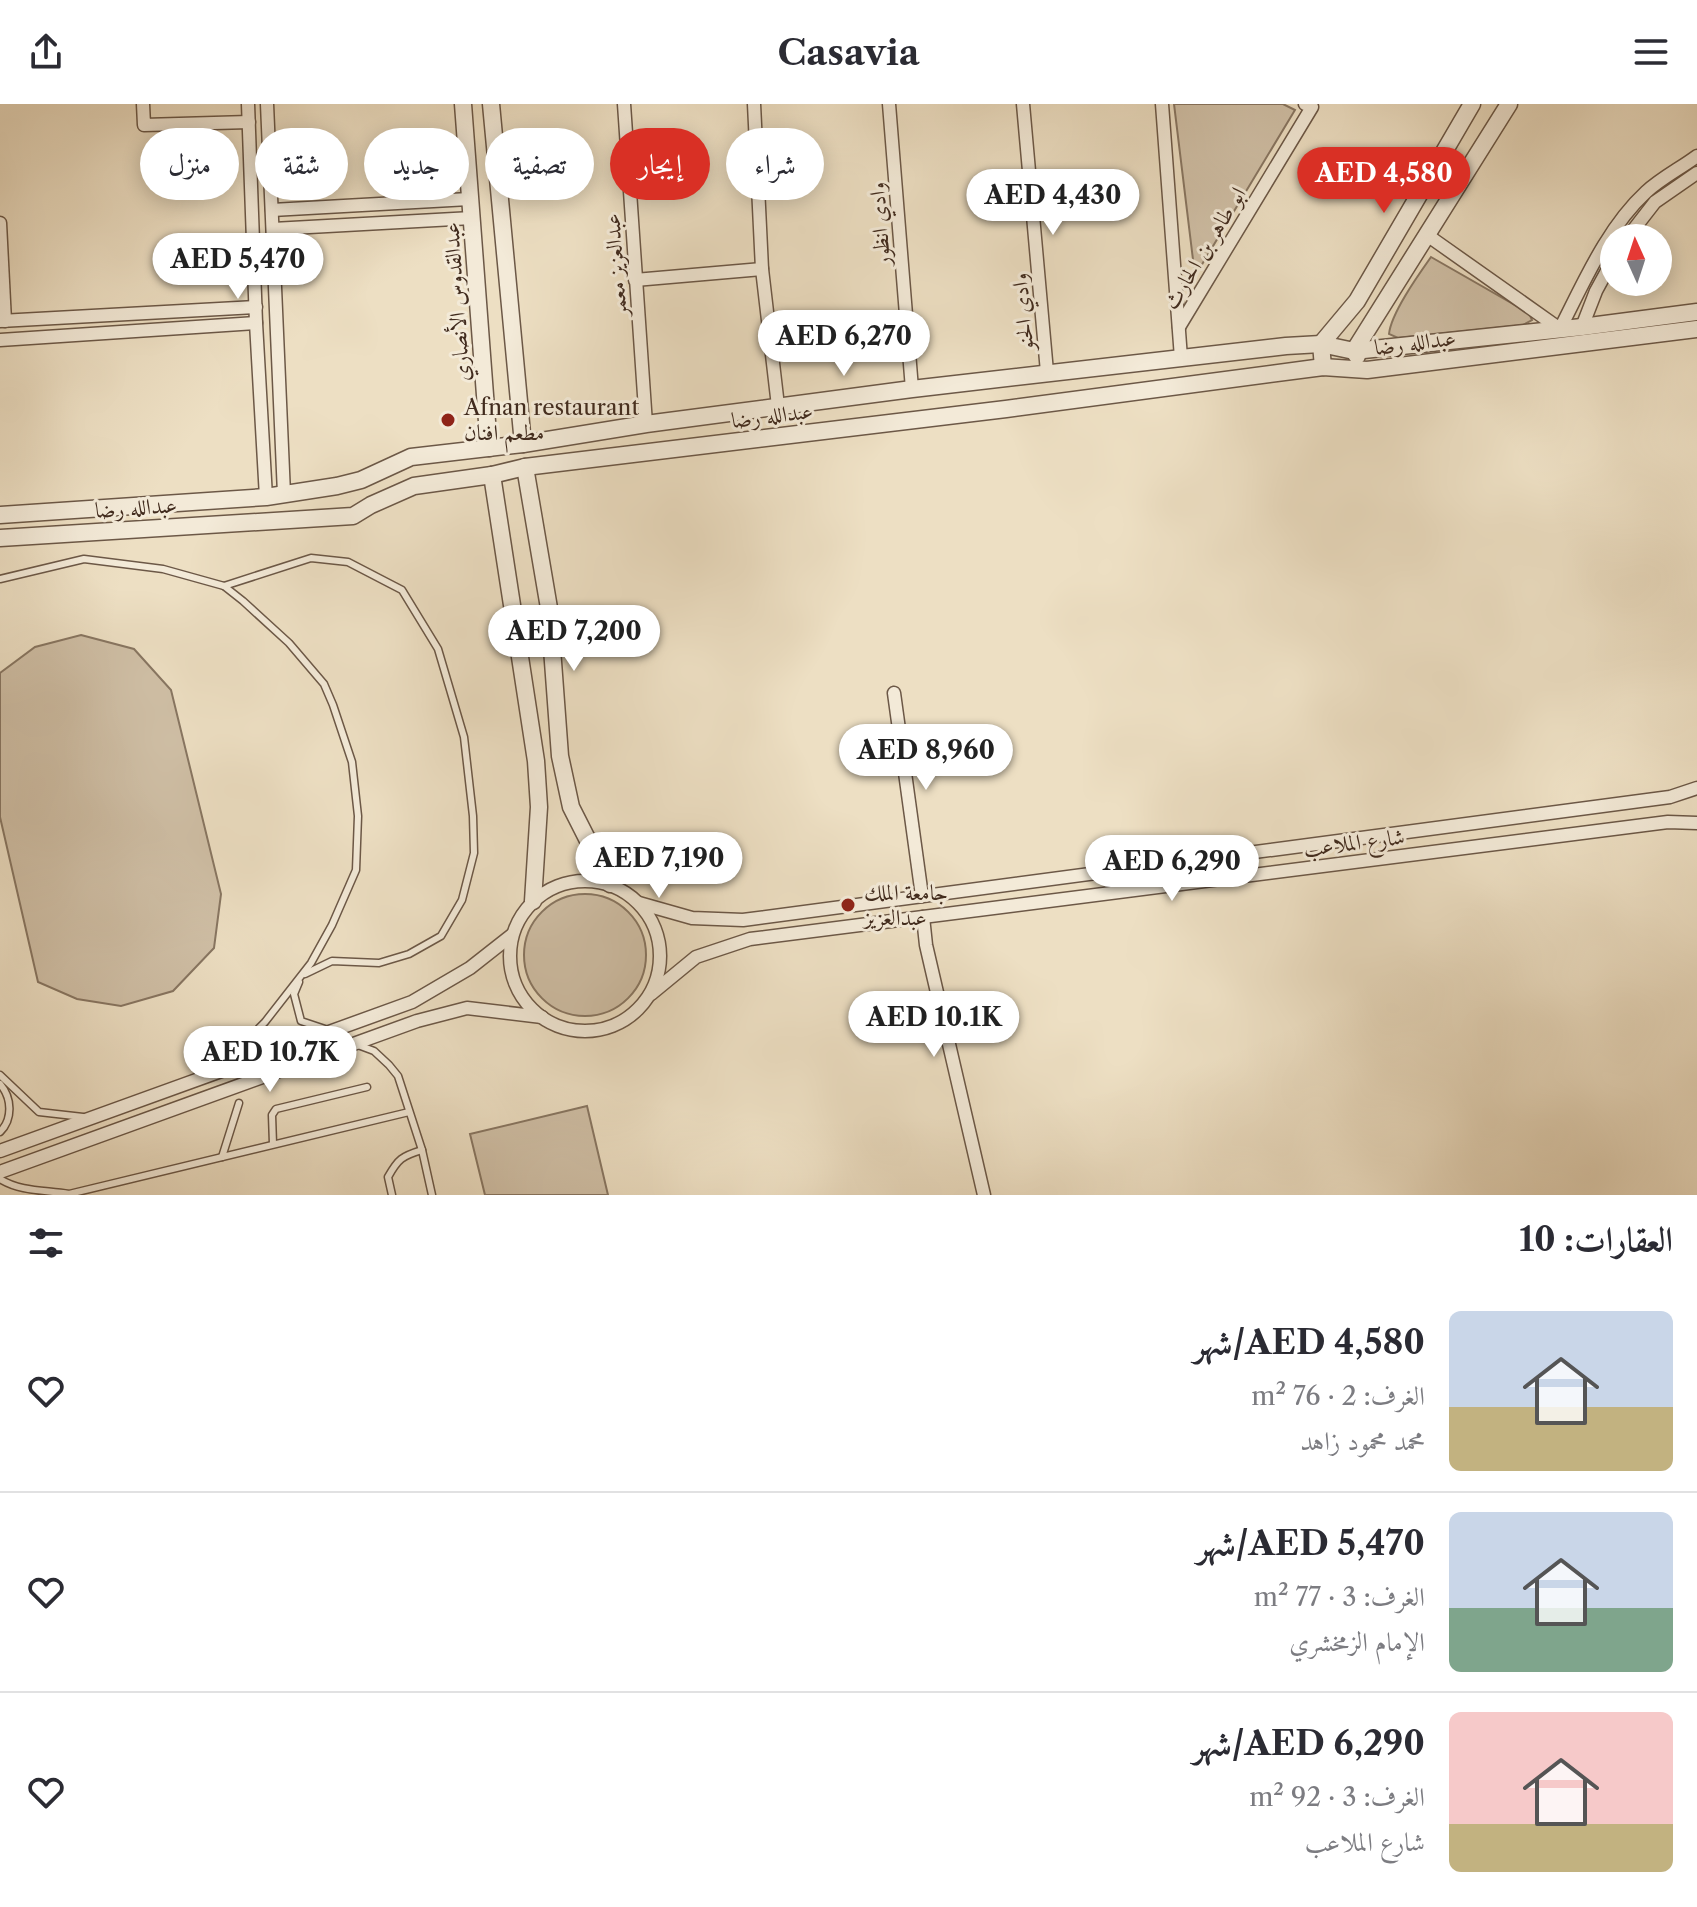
<!DOCTYPE html>
<html lang="ar">
<head>
<meta charset="utf-8">
<style>
  body { margin:0; font-family:"Libre Caslon Text",Amiri,serif; background:#f2f2f3; color:#2b2b33; direction:rtl; height:100vh; display:flex; flex-direction:column; font-size:30px; white-space:nowrap }
  * { box-sizing:border-box; margin:0 }
  p { font-size:26px; color:#7c7c81 }
  .icon { flex:none; width:44px; height:44px; fill:none; stroke:currentColor; stroke-width:2; stroke-linecap:round; stroke-linejoin:round }
  .map { position:relative; height:1091px; overflow:hidden; direction:ltr }
  .sheet { display:flex; flex-direction:column; background:#fff; flex:1 }
  .sheet>* { flex:none }
  .banner { position:absolute; left:24px; top:24px; width:800px; height:72px; direction:rtl; display:flex; gap:16px }
  .needle { width:52px; rotate:357deg }
  .tools { position:absolute; left:1600px; top:120px; display:grid; gap:16px }
  .tools a { display:grid; place-items:center; width:72px; height:72px; border-radius:50%; background:#fff; box-shadow:0 4px 20px #0003; font-size:40px }
  .price { position:absolute; translate:-50% -68px; padding:0 18px; border-radius:28px; background:#fff; color:#222; font-size:26px; line-height:52px; filter:drop-shadow(0 2px 4px #0008) }
  .price::after { content:''; position:absolute; left:50%; top:48px; width:24px; height:18px; margin-left:-12px; background:inherit; clip-path:polygon(0 0,100% 0,50% 100%) }
  .price.current { background:#d93025; color:#fff }
  ul { padding:0; list-style:none }
  li { display:flex; align-items:center; gap:24px; height:200px; padding:0 24px }
  li+li { border-top:2px solid #e1e1e2 }
  li span { display:grid; place-items:center; flex:none; width:224px; height:160px; border-radius:12px; color:#555 }
  li>.icon { margin-inline-start:auto }
  span .icon { width:96px; height:96px; fill:#fffc; stroke-width:1 }
  li b { font-size:34px }
  h2 { display:flex; justify-content:space-between; align-items:center; height:96px; padding:0 24px; font-size:34px }
  .pill { padding:0 28px; border-radius:36px; background:#fff; box-shadow:0 4px 20px #0003; font-size:28px; line-height:72px }
  .pill.current { background:#d93025; color:#fff }
  header { display:flex; justify-content:space-between; align-items:center; height:104px; padding:0 24px; background:#fff; font-size:36px; font-weight:800 }
  .map>svg:first-child { display:block }
  .green { fill:#d0c0a7; stroke:#887662; stroke-width:2 }
  .lines { fill:none; stroke-linecap:round; stroke-linejoin:round }
  .service-casing { stroke:#6c5847; stroke-width:9 }
  .minor-casing { stroke:#6c5847; stroke-width:15 }
  .tertiary-casing { stroke:#6c5847; stroke-width:19 }
  .service { stroke:#f3ead8; stroke-width:6 }
  .minor { stroke:#f3ead8; stroke-width:12 }
  .tertiary { stroke:#f3ead8; stroke-width:16 }
  .poi-dot { fill:#8f2418; stroke:#f3ead8; stroke-width:3 }
  .labels { text-anchor:middle; stroke-width:6; stroke-linejoin:round; paint-order:stroke }
  .street-label { font-size:22px; fill:#412b1e; stroke:#f3ead8 }
  .poi-label { font-size:22px; fill:#412b1e; stroke:#f3ead8; text-anchor:start }
</style>
</head>
<body>
<header><svg class="icon" aria-label="menu" viewBox="0 0 24 24"><path d="M4 6h16M4 12h16M4 18h16"/></svg>Casavia<svg class="icon" aria-label="share" viewBox="0 0 24 24"><path d="M12 15V3M7 8l5-5 5 5M5 13v7h14v-7"/></svg></header>
<div class="map">
<svg width="1697" height="1091" viewBox="0 0 1697 1091">
  <rect width="100%" height="100%" fill="#eddfc3"/>
  <filter id="stains"><feTurbulence type="fractalNoise" baseFrequency=".0025" numOctaves="4"/><feColorMatrix values="0 0 0 0 .2 0 0 0 0 .09 0 0 0 0 .02 0 0 0 .5 -.17"/></filter>
  <radialGradient id="worn" r=".72"><stop offset=".6" stop-color="#630" stop-opacity="0"/><stop offset="1" stop-color="#630" stop-opacity=".3"/></radialGradient>
  <g class="green">
    <polygon points="1174,0 1283,0 1295,6 1195,172"/>
    <path d="M1431,153L1529,209L1532,216L1523,221L1398,234L1389,230C1391,209 1419,170 1431,153Z"/>
    <polygon points="81,531 134,545 171,586 221,790 214,844 173,887 121,902 77,895 38,878 0,713 0,569 35,543"/>
    <circle cx="585" cy="851" r="61"/>
    <polygon points="587,1002 608,1091 485,1091 470,1030"/>
  </g>
  <g class="lines">
    <defs>
      <g id="service">
        <polyline points="0,475 84,455 163,465 224,482 243,497 289,539 324,580 333,601 352,658 358,712 356,766 332,821 311,859 265,918 219,964"/>
        <polyline points="224,482 311,454 348,458 402,486 438,545 464,633 473,712 474,749 462,796 441,832 409,850 379,859 332,857 305,870"/>
        <polyline points="299,878 294,890 301,917 328,926"/>
        <polyline points="358,941 374,947 389,961 398,972 422,1046 432,1091"/>
        <polyline points="0,971 39,1008 83,1013"/>
        <path d="M0,980C12,994 13,1015 0,1028"/>
        <polyline points="273,1040 272,1011 276,1005 367,983"/>
        <polyline points="222,1053 239,999"/>
        <path d="M0,1075C21,1088 45,1086 69,1090L409,1008"/>
        <path d="M392,1091L388,1073C398,1055 402,1052 422,1046"/>
      </g>
      <g id="minor">
        <polyline points="143,0 144,21 249,18"/>
        <polyline points="248,0 256,219 266,393"/>
        <polyline points="267,0 284,390"/>
        <polyline points="624,0 646,320"/>
        <polyline points="754,0 762,165 778,302"/>
        <polyline points="889,0 912,285"/>
        <polyline points="1023,0 1047,268"/>
        <polyline points="1162,0 1181,254"/>
        <polyline points="272,106 469,95"/>
        <polyline points="0,119 5,217"/>
        <polyline points="273,125 472,114"/>
        <path d="M1427,131L1560,225C1584,178 1607,124 1646,88C1661,74 1681,64 1697,52"/>
        <polyline points="1627,134 1655,98 1697,69"/>
        <polyline points="635,176 762,165"/>
        <polyline points="0,217 256,203"/>
        <polyline points="1179,223 1312,3 1305,0"/>
        <polyline points="1582,223 1596,187 1614,154"/>
        <polyline points="0,236 256,219"/>
        <polyline points="894,589 922,792"/>
        <circle cx="585" cy="852" r="75"/>
        <polyline points="639,799 692,814 743,816 1670,693 1697,684"/>
        <polyline points="923,813 926,841 984,1091"/>
        <polyline points="651,890 696,853 750,835 1668,718 1697,719"/>
        <polyline points="0,1047 412,898 470,864 512,831"/>
        <polyline points="0,1068 417,917 467,904 542,913"/>
      </g>
      <g id="tertiary">
        <polyline points="463,0 489,344"/>
        <polyline points="491,0 523,340"/>
        <polyline points="1357,252 1354,247 1509,0"/>
        <polyline points="1323,263 1321,240 1357,197 1472,0"/>
        <polyline points="525,363 549,504 560,652 571,703 610,780"/>
        <polyline points="492,371 536,657 539,703 533,797"/>
        <polyline points="0,411 266,393 337,382 361,376 411,353 523,340 646,320 912,285 1286,242 1321,240 1354,247 1582,223 1697,208"/>
        <polyline points="0,434 353,412 371,401 414,382 492,371 525,363 1006,305 1323,263 1367,266 1697,225"/>
      </g>
    </defs>
    <use href="#service" class="service-casing"/>
    <use href="#minor" class="minor-casing"/>
    <use href="#tertiary" class="tertiary-casing"/>
    <use href="#service" class="service"/>
    <use href="#minor" class="minor"/>
    <use href="#tertiary" class="tertiary"/>
  </g>
  <g class="poi-dot">
    <circle cx="448" cy="316" r="8"/>
    <circle cx="848" cy="801" r="8"/>
  </g>
  <g class="labels">
    <g class="street-label">
      <text transform="translate(879 120) rotate(-94)" y="8">وادي انظور</text>
      <text transform="translate(1204 144) rotate(-59)" y="8">ابو طاهر بن الحارث</text>
      <text transform="translate(615 161) rotate(-94)" y="8">عبدالعزيز معمر</text>
      <text transform="translate(456 198) rotate(-94)" y="8">عبدالقدوس الأنصاري</text>
      <text transform="translate(1022 208) rotate(-95)" y="8">وادي الحنو</text>
      <text transform="translate(1415 238) rotate(-7)" y="8">عبدالله رضا</text>
      <text transform="translate(772 311) rotate(-7)" y="8">عبدالله رضا</text>
      <text transform="translate(136 403) rotate(-4)" y="8">عبدالله رضا</text>
      <text transform="translate(1354 738) rotate(-7)" y="8">شارع الملاعب</text>
    </g>
    <g class="poi-label">
      <text x="464" y="311">Afnan restaurant<tspan x="464" dy="25">مطعم افنان</tspan></text>
      <text x="864" y="796">جامعة الملك<tspan x="864" dy="25">عبدالعزيز</tspan></text>
    </g>
  </g>
  <rect width="100%" height="100%" filter="url(#stains)"/>
  <rect width="100%" height="100%" fill="url(#worn)"/>
</svg>
<div class="tools">
<a><svg class="needle" viewBox="-14 -14 28 28"><path d="M0-13l5 13h-10z" fill="#e53935"/><path d="M0 13l5-13h-10z" fill="#7c7c81"/></svg></a>
</div>
<b class="price current" style="left:1384px;top:111px">AED 4,580</b>
<b class="price" style="left:1053px;top:133px">AED 4,430</b>
<b class="price" style="left:238px;top:197px">AED 5,470</b>
<b class="price" style="left:844px;top:274px">AED 6,270</b>
<b class="price" style="left:574px;top:569px">AED 7,200</b>
<b class="price" style="left:926px;top:688px">AED 8,960</b>
<b class="price" style="left:659px;top:796px">AED 7,190</b>
<b class="price" style="left:1172px;top:799px">AED 6,290</b>
<b class="price" style="left:934px;top:955px">AED 10.1K</b>
<b class="price" style="left:270px;top:990px">AED 10.7K</b>
<div class="banner">
<a class="pill">شراء</a>
<a class="pill current">إيجار</a>
<a class="pill">تصفية</a>
<a class="pill">جديد</a>
<a class="pill">شقة</a>
<a class="pill">منزل</a>
</div>
</div>
<section class="sheet">
<h2>العقارات: 10<svg class="icon" aria-label="filters" viewBox="0 0 24 24"><path d="M4 7h16M4 17h16"/><circle cx="9" cy="7" r="2"/><circle cx="15" cy="17" r="2"/></svg></h2>
<ul>
<li><span style="background:linear-gradient(#c9d6e8 60%,#c2b280 0)"><svg class="icon" aria-label="home" viewBox="0 0 24 24"><path d="M3 11l9-7 9 7M6 9v11h12V9"/></svg></span><div><b>AED 4,580/شهر</b><p>الغرف: 2 · 76 m²</p><p>محمد محمود زاهد</p></div><svg class="icon" aria-label="heart" viewBox="0 0 24 24"><path d="M12 20l-8-8c-3-5 5-10 8-4 3-6 11-1 8 4z"/></svg></li>
<li><span style="background:linear-gradient(#c9d6e8 60%,#7fa58c 0)"><svg class="icon" aria-label="home" viewBox="0 0 24 24"><path d="M3 11l9-7 9 7M6 9v11h12V9"/></svg></span><div><b>AED 5,470/شهر</b><p>الغرف: 3 · 77 m²</p><p>الإمام الزمخشري</p></div><svg class="icon" aria-label="heart" viewBox="0 0 24 24"><path d="M12 20l-8-8c-3-5 5-10 8-4 3-6 11-1 8 4z"/></svg></li>
<li><span style="background:linear-gradient(#f6c9c9 70%,#c2b280 0)"><svg class="icon" aria-label="home" viewBox="0 0 24 24"><path d="M3 11l9-7 9 7M6 9v11h12V9"/></svg></span><div><b>AED 6,290/شهر</b><p>الغرف: 3 · 92 m²</p><p>شارع الملاعب</p></div><svg class="icon" aria-label="heart" viewBox="0 0 24 24"><path d="M12 20l-8-8c-3-5 5-10 8-4 3-6 11-1 8 4z"/></svg></li>
</ul>
</section>
</body>
</html>
